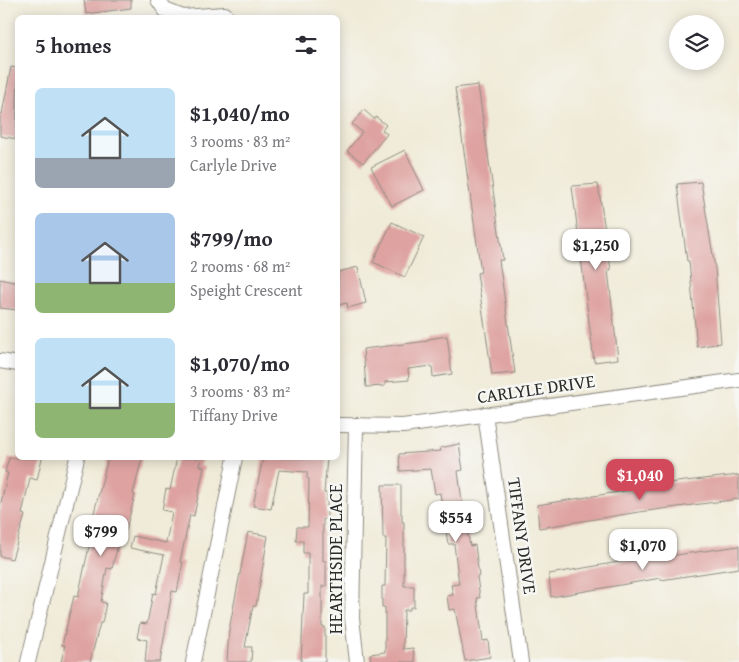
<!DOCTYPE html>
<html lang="en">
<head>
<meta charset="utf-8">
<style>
  body { margin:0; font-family:"Gentium Book Plus",serif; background:#f7f7f7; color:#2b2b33; height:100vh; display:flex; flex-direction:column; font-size:19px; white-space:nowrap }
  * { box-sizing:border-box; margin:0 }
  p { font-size:16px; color:#7c7c81 }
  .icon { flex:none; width:28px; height:28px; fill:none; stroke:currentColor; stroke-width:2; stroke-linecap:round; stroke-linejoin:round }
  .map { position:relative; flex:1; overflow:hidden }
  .details { position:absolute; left:15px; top:15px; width:325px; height:445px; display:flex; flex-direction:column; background:#fff; border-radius:8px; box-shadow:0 2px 12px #0003 }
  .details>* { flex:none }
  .controls { position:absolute; left:669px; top:15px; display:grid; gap:10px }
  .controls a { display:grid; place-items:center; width:55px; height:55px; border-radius:50%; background:#fff; box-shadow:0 2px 12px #0003; font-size:25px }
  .price { position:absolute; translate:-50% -42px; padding:0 11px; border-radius:10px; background:#fff; color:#222; font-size:16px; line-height:32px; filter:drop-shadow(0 1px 2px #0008) }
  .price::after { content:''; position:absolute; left:50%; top:30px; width:15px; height:11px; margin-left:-8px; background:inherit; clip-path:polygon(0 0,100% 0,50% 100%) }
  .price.current { background:#d1495b; color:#fff }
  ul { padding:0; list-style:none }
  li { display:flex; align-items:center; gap:15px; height:125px; padding:0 20px }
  li span { display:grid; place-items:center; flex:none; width:140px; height:100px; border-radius:8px; color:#555 }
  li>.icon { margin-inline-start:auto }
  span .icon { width:60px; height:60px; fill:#fffc; stroke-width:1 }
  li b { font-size:21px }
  h2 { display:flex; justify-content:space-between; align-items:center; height:60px; padding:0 20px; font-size:21px }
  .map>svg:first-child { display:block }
  .building { fill:#dea3a1 }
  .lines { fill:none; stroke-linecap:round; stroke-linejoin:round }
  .minor-casing { stroke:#8e8b82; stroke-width:16 }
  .minor { stroke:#fff; stroke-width:14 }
  .labels { text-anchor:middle; stroke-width:5; stroke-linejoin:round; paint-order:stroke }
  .street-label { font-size:18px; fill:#2b2b2b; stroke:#f6f6f2 }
</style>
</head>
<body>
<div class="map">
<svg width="739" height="662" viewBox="0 0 739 662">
  <rect width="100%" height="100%" fill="#f6f6f2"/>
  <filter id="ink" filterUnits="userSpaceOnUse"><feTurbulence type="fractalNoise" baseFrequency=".02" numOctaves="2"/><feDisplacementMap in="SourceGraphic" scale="10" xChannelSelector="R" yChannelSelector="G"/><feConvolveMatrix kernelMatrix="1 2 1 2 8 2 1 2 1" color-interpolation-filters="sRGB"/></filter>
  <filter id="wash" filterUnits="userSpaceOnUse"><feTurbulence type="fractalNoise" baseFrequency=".0096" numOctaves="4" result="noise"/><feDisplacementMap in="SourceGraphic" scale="20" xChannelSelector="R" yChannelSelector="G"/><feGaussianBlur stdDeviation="1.12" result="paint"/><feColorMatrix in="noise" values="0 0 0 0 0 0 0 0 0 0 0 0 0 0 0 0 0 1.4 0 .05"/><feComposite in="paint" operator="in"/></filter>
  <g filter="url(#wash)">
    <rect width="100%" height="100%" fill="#f0ebd8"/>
    <g id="blocks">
      <g class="building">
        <polygon points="84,0 131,0 131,8 86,14"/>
        <polygon points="11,67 18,68 16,139 0,136 0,114 2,114"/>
        <polygon points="478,85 503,260 499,260 515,373 492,375 477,273 481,272 455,88"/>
        <polygon points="364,110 374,119 376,117 386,125 382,130 387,134 363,163 347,151 362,132 352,124"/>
        <polygon points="405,150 424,190 392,206 371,167"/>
        <polygon points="701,182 715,268 721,343 697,347 689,261 687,261 677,184"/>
        <polygon points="598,184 611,270 608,270 618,359 594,362 572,186"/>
        <polygon points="392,222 424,237 405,277 373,262"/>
        <polygon points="358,267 366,303 348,308 347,303 338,305 338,272"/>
        <polygon points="0,279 18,283 18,310 0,308"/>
        <polygon points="447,336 452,374 433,377 432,366 408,369 409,380 385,382 385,386 366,387 363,349 428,341 428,339"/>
        <polygon points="459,444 463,470 458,471 463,509 470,546 475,545 479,576 477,577 480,598 477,598 483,641 488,640 490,657 465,661 455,609 449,610 447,596 453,595 451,585 459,584 454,544 448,544 440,493 435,494 431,469 400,471 399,454 441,451 440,448"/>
        <polygon points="9,458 42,458 37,480 30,478 22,514 25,515 12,559 0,556 0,506 8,473 5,472"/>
        <polygon points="108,458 142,458 133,494 135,495 123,541 119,540 112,569 107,568 101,602 106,603 102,623 100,623 90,662 61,662 65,645 62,645 74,596 78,597 92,533 89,532"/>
        <polygon points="177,458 202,458 200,466 204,467 194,516 190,515 180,562 183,562 177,592 172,591 160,662 145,662 147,640 137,638 140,623 147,624 153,593 156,594 164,555 130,548 133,536 166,543 172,512 162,510 166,489 170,490"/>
        <polygon points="263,458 327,458 324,493 327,493 327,519 323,519 323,561 326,561 326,586 322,586 322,627 325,627 325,662 301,662 304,594 308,594 308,553 303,553 303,541 296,541 297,527 308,527 309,479 307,478 307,472 279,470 271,509 253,506"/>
        <polygon points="739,475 739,499 639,512 539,528 537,505 650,487 650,485"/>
        <polygon points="382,485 401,485 401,514 402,514 402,522 404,522 404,586 414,586 414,607 410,607 410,610 404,610 403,649 413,648 415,662 371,662 370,654 385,652 385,607 382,607 382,586 385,586 386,538 383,538"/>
        <polygon points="248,532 268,536 256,606 253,606 245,647 252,647 251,662 227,662 229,630"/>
        <polygon points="739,546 739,568 661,580 661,578 551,597 549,574 648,557 648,559"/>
      </g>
    </g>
  </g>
  <g filter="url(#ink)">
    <use href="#blocks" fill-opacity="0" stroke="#8e8b82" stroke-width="1"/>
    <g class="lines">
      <defs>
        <g id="minor">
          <polyline points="158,0 165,10 183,17 225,14"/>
          <polyline points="0,361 18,364"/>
          <polyline points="485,414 521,662"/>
          <polyline points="338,425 403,426 739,380"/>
          <polyline points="356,425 352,618 357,662"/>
          <polyline points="28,662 77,458"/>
          <polyline points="193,662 235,458"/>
        </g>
      </defs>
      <use href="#minor" class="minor-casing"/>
      <use href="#minor" class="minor"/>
    </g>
  </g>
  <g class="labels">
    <g class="street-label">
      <text transform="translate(536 389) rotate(-8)" y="6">CARLYLE DRIVE</text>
      <text transform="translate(522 536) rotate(82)" y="6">TIFFANY DRIVE</text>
      <text transform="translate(336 559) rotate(-90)" y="6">HEARTHSIDE PLACE</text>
    </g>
  </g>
</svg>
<div class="controls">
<a><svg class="icon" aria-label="layers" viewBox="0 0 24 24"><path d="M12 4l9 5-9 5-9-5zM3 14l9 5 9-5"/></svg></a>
</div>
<b class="price" style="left:596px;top:271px">$1,250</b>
<b class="price current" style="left:640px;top:501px">$1,040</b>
<b class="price" style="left:456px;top:543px">$554</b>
<b class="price" style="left:101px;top:557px">$799</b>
<b class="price" style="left:643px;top:571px">$1,070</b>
<section class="details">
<h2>5 homes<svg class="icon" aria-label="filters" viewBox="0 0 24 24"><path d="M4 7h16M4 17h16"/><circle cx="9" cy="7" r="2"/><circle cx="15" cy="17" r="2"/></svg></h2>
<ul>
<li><span style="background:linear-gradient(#bfe0f5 70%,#9aa5b1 0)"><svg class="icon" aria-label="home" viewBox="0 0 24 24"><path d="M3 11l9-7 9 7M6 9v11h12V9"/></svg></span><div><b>$1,040/mo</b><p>3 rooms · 83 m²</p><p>Carlyle Drive</p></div></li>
<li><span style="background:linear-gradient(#a9c7e8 70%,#8fb573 0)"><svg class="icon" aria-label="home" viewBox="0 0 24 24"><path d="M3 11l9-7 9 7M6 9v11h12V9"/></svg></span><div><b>$799/mo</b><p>2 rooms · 68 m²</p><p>Speight Crescent</p></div></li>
<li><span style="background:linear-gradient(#bfe0f5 65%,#8fb573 0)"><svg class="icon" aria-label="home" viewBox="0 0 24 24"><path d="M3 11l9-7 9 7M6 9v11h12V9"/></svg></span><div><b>$1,070/mo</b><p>3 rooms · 83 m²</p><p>Tiffany Drive</p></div></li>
</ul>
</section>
</div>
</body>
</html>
